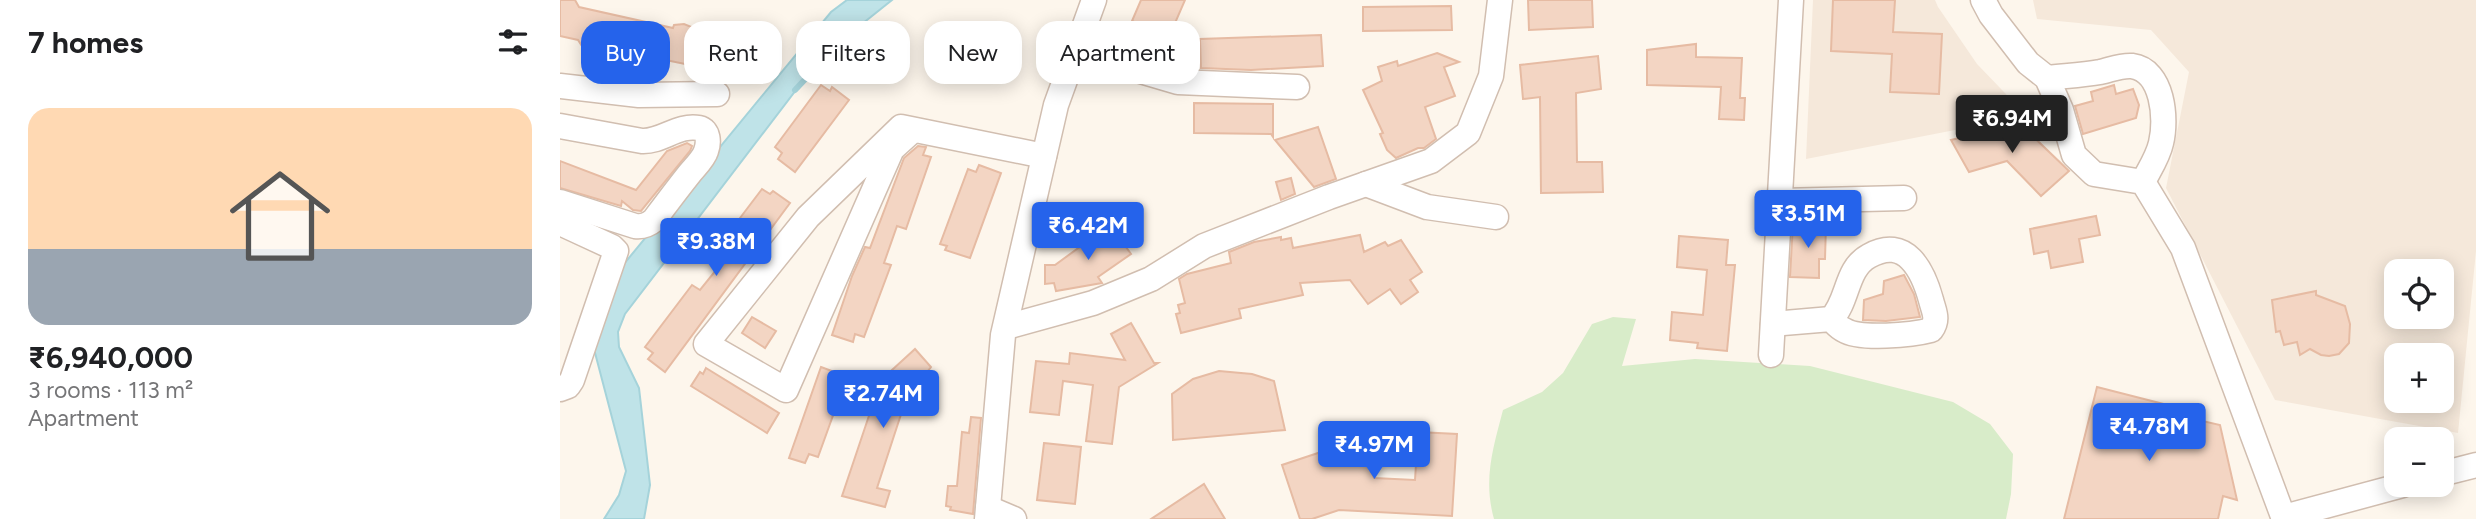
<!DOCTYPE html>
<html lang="en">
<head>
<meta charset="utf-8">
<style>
  body { margin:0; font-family:Figtree,sans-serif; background:#f2f2f2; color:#202124; height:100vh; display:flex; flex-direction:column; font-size:26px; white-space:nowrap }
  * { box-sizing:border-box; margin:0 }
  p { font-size:23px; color:#757577 }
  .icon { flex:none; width:38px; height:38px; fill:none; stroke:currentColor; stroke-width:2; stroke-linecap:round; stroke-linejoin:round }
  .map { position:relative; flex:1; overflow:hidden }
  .panel { display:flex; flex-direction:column; background:#fff; width:560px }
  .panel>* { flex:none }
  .banner { position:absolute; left:21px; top:21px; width:665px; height:63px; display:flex; gap:14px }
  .tools { position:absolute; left:1824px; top:259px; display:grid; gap:14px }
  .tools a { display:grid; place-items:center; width:70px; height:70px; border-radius:14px; background:#fff; box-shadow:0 4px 18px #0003; font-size:35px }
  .price { position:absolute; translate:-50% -60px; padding:0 16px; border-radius:7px; background:#2563eb; color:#fff; font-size:23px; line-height:46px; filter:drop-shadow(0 2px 4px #0008) }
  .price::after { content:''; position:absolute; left:50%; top:42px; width:21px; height:16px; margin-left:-10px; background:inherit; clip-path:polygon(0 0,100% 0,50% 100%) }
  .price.active { background:#222; color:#fff }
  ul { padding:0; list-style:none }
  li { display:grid; align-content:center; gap:14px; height:371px; padding:0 28px }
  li+li { border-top:2px solid #e0e0e0 }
  li span { display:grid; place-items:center; height:217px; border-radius:21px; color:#555 }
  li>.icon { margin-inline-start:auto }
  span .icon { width:126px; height:126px; fill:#fffc; stroke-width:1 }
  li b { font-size:30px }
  h2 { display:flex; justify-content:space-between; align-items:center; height:84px; padding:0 28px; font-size:30px }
  .tag { padding:0 24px; border-radius:21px; background:#fff; box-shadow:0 4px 18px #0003; font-size:24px; line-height:63px }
  .tag.active { background:#2563eb; color:#fff }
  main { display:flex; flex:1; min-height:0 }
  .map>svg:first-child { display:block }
  .residential { fill:#f5e8da; fill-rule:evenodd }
  .green { fill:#d8ecc9 }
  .water { fill:#bfe3e8; stroke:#a5d3da; stroke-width:2 }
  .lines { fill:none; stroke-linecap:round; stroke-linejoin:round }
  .stream { stroke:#a5d3da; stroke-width:6 }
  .building { fill:#f3d5c3; stroke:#e6bba3; stroke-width:2 }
  .minor-casing { stroke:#d1beb0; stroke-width:27 }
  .minor { stroke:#fff; stroke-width:24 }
</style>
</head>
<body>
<main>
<section class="panel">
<h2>7 homes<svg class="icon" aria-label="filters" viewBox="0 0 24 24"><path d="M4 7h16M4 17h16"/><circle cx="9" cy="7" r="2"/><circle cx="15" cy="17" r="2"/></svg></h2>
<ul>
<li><span style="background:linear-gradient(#ffd9b3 65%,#9aa5b1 0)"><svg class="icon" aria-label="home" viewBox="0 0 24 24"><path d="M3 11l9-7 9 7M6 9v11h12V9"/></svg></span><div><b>₹6,940,000</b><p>3 rooms · 113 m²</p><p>Apartment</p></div></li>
</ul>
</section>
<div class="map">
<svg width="1916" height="519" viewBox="0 0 1916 519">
  <rect width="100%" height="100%" fill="#fdf6ec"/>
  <g class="residential">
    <polygon points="1253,0 1375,0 1378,7 1417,64 1467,116 1246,159"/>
    <path d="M1473,0H1916V251L1898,433L1715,400L1606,188L1629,72L1591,30L1477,19ZM1836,271H1881V317H1836ZM1836,355H1881V401H1836Z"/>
  </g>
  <path class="green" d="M1053,317L1076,319L1062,366L1135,359L1250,366L1393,402L1430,424L1453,454L1451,494L1446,519H934C923,480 933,448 943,410L982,392L1003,373L1032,324Z"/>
  <polygon class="water" points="287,0 332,0 262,56 65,314 58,332 59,347 79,388 90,485 84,519 44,519 59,495 66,471 34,349 45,287 271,12"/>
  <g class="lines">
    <polyline class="stream" points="235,90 285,37"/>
  </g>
  <g class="building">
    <polygon points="0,0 15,0 19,7 113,28 114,25 124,24 134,28 139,35 142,45 139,56 133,62 125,64 91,57 90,62 22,46 18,40 0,36"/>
    <polygon points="581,0 625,0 609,37 572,21"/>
    <polygon points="968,0 1032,0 1033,27 969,30"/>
    <polygon points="1273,0 1335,0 1333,32 1382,34 1379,94 1330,92 1332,54 1271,51"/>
    <polygon points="891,6 892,30 803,31 803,7"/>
    <polygon points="761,35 763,66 691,70 641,68 640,39"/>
    <polygon points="1136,44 1136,57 1182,58 1180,98 1185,98 1184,120 1159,119 1161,87 1087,85 1087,50"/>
    <polygon points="877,53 899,62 884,67 895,96 865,107 876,139 864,148 858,148 836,158 827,150 820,134 823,133 803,90 822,81 818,67 837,61 838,66"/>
    <polygon points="1038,56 1041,89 1016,93 1017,162 1042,162 1043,192 981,193 980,97 963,99 960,65"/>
    <polygon points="261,85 270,91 272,87 289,100 235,172 218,159 222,153 215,147"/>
    <polygon points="1554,85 1556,94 1573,89 1579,105 1576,118 1523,134 1515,106 1533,101 1531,92"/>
    <polygon points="634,103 713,104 713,137 711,134 634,133"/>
    <polygon points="1460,124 1509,171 1481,196 1447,161 1409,172 1391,140"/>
    <polygon points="758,127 776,179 754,187 715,140"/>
    <polygon points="127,143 132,146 130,151 81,211 73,210 62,201 61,206 0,188 0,161 76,190 107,151"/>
    <polygon points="358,146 366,147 363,155 371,157 346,229 337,226 324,263 331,265 304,337 295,334 293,342 272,335 292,276 305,247 310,248 344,158"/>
    <polygon points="419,165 441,173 410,258 385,250 387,246 380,244 408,169 416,172"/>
    <polygon points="731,178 735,194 721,200 716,182"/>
    <polygon points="202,189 210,194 213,191 230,203 105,372 88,359 93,353 85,347 132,285 140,290 161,264 159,263 163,257 155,251"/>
    <polygon points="1536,216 1540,235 1519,239 1523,262 1491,268 1488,251 1474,254 1470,229"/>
    <polygon points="1233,223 1266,224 1265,259 1259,259 1259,278 1230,277"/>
    <polygon points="550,225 571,254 538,277 542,283 496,291 494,283 485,284 485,265 495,265"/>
    <polygon points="800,235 804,252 825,242 828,246 841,240 862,272 850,280 858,292 841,304 830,289 808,304 790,280 740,283 743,295 679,309 681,318 621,333 616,314 620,313 618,305 625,303 619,279 627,274 671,263 669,252 694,242 721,237 721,240 731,238 733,248"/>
    <polygon points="1119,236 1168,240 1166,265 1175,265 1167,351 1137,348 1138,343 1110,340 1112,312 1143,315 1147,270 1117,267"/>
    <polygon points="1344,275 1354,294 1360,317 1326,321 1303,320 1304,300 1323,294 1324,281"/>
    <polygon points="1756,291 1756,295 1785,306 1790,324 1789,343 1779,354 1769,356 1761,355 1750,349 1740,355 1737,342 1724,345 1720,331 1716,332 1712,300"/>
    <polygon points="192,317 216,331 205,348 182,333"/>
    <polygon points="571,323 594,363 598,363 559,387 552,444 526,441 533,385 503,381 499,415 470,412 476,361 509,364 510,353 565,360 551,334"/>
    <polygon points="355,349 371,367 346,399 317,488 330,491 325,507 282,496 321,380"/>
    <polygon points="261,367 280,374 277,382 284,385 258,457 249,454 245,463 229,458"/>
    <polygon points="146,368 219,413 207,433 131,386 140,372 143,374"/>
    <polygon points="659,371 692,374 714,381 725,430 613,440 612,394 633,379"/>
    <polygon points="1537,387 1639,413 1638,420 1660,425 1677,500 1663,496 1658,519 1504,519"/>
    <polygon points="411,417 421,418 413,514 390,510 391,507 386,506 388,486 397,486 402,432 409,433"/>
    <polygon points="858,432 897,434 892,516 779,510 752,519 740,519 722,465 800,439 814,478 855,480"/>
    <polygon points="484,443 521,447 515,504 477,500"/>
    <polygon points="644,484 665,519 591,519"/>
  </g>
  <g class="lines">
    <defs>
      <g id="minor">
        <polyline points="1423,0 1431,15 1468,63 1487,78 1501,110 1514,155 1534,174 1583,182 1623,248 1724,519"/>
        <polyline points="516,52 618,82 737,87"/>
        <path d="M1487,78C1504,76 1523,75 1540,72C1550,70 1561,65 1572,66C1603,70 1607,119 1601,143C1598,157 1589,170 1583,182"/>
        <polyline points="0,86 79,95 157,94"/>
        <path d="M0,126L82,141C102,142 118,124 139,128C149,130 149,143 146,151C144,158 136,166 130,173C118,188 106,204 94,220C88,225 83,227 75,226L0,202"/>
        <polyline points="353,130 332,149 226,390 146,344 248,217 341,127 484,156"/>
        <polyline points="806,184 867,207 936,217"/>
        <polyline points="1220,201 1344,198"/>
        <polyline points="0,223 52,247 56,251 12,380 8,386 0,389"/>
        <path d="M1213,324L1271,319C1289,301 1285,269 1309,256C1346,235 1363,271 1371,300C1374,312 1379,319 1371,330C1352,335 1300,340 1284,330C1279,328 1275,323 1271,319"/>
        <polyline points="446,327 533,303 591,279 644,246 769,197 871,161 908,133 931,76 940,0"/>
        <polyline points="1211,355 1231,0"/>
        <polyline points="1881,474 1916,465"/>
        <polyline points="428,508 454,519"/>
        <polyline points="1724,517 1843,485"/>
        <polyline points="427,519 443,335 496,105 534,0"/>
      </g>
    </defs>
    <use href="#minor" class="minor-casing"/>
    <use href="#minor" class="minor"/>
  </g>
</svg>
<div class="tools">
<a><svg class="icon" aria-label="locate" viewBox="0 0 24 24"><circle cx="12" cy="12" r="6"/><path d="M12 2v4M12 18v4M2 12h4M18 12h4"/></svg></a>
<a>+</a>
<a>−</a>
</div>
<b class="price active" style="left:1452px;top:155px">₹6.94M</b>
<b class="price" style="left:1248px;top:250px">₹3.51M</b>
<b class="price" style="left:528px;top:262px">₹6.42M</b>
<b class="price" style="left:156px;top:278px">₹9.38M</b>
<b class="price" style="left:323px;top:430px">₹2.74M</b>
<b class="price" style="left:1589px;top:463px">₹4.78M</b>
<b class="price" style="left:814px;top:481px">₹4.97M</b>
<div class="banner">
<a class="tag active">Buy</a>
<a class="tag">Rent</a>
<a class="tag">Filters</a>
<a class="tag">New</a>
<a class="tag">Apartment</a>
</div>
</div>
</main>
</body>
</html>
